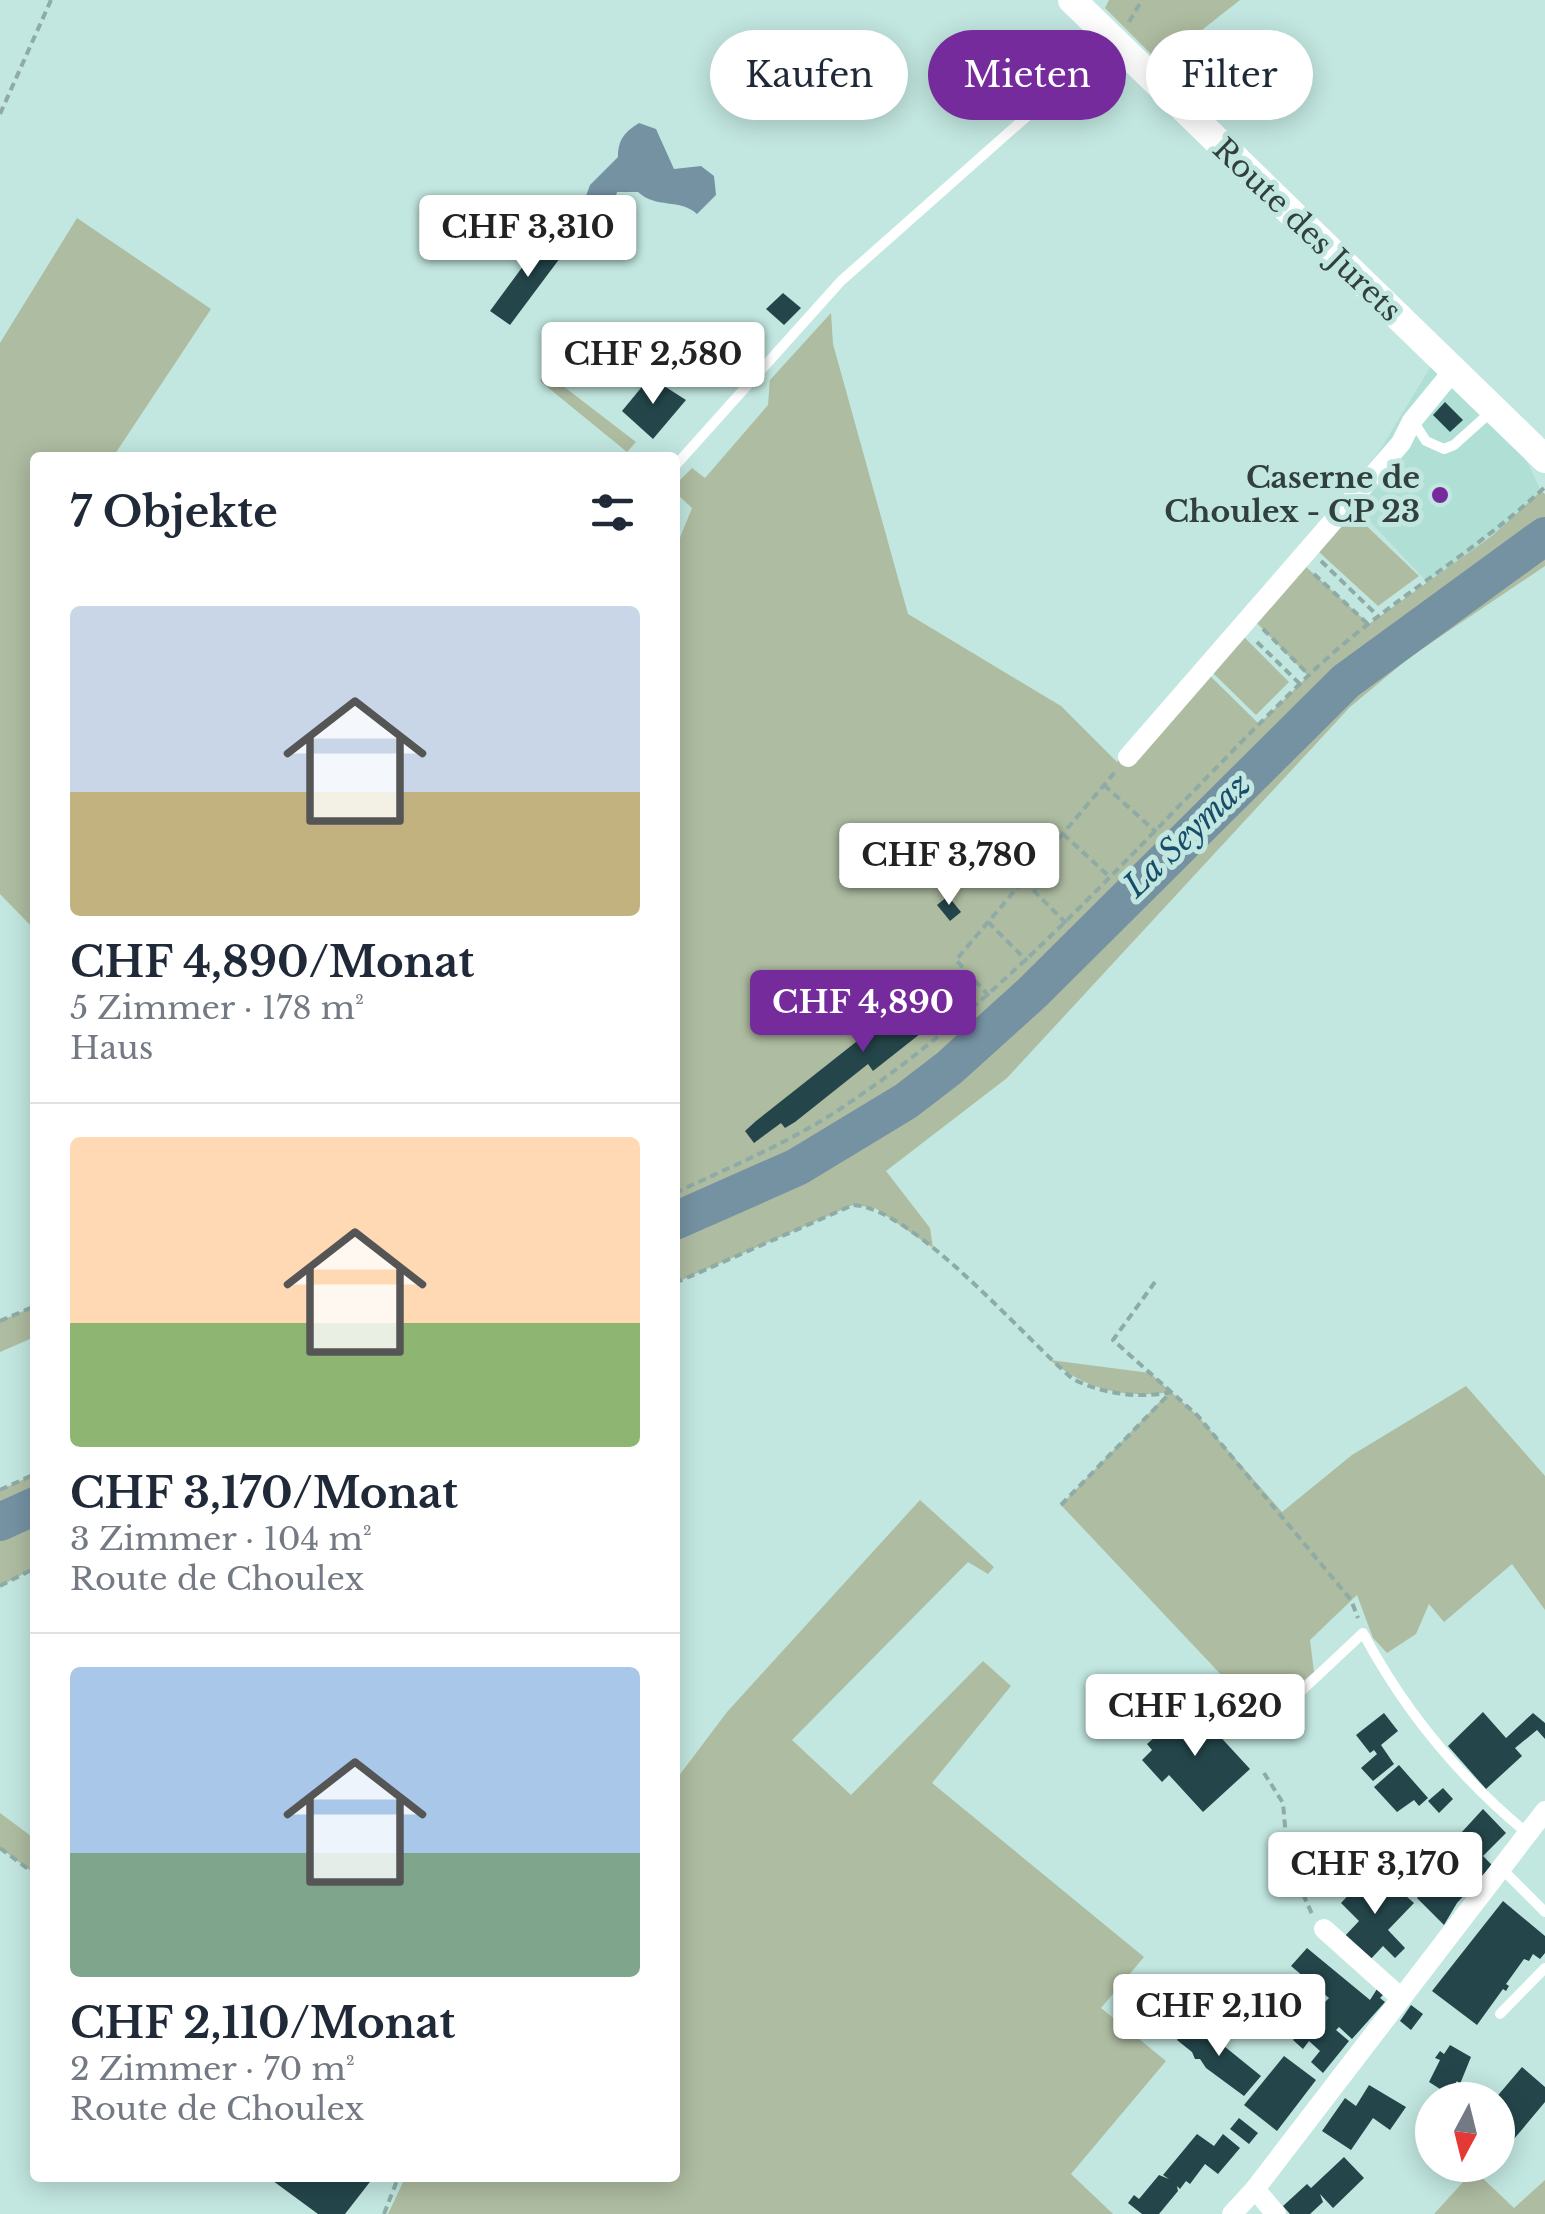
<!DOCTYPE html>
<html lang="de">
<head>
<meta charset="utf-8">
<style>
  body { margin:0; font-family:"Libre Baskerville",serif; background:#f6f6f7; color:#1f2937; height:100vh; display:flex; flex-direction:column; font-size:38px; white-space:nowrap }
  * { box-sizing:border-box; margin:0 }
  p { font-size:32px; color:#747a83 }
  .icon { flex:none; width:55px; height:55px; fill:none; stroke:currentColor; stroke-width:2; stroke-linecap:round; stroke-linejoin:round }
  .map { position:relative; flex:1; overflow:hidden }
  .sheet { position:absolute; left:30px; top:452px; width:650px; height:1730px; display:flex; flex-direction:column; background:#fff; border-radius:10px; box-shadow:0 5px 25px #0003 }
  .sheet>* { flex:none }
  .guide { position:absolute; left:710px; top:30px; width:685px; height:90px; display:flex; gap:20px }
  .needle { width:65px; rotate:187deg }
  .fabs { position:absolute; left:1415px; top:2082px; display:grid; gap:20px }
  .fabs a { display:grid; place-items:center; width:100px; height:100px; border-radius:50%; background:#fff; box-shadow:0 5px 25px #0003; font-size:50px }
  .price { position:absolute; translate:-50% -85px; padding:0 22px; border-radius:10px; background:#fff; color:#222; font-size:32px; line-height:65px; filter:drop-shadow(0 2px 5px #0008) }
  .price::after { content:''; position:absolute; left:50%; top:60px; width:30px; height:22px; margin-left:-15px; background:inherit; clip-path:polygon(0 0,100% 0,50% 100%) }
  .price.active { background:#762b9d; color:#fff }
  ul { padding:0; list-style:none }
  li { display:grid; align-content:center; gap:20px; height:530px; padding:0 40px }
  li+li { border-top:2px solid #e0e1e3 }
  li span { display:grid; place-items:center; height:310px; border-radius:10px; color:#555 }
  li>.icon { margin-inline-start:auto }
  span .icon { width:180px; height:180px; fill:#fffc; stroke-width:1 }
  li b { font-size:42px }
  h2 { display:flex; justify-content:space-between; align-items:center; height:120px; padding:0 40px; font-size:42px }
  .pill { padding:0 35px; border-radius:45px; background:#fff; box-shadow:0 5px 25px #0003; font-size:35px; line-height:90px }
  .pill.active { background:#762b9d; color:#fff }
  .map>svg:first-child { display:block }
  .built { fill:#b0dfd6 }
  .green { fill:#aebca1 }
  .water { fill:#7592a3 }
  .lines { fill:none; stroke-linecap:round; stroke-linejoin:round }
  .river { stroke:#7592a3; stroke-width:38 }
  .building { fill:#24464b }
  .path { stroke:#8eaba6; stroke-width:4; stroke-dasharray:8 5; stroke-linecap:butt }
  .lane { stroke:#fff; stroke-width:10 }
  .street { stroke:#fff; stroke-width:20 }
  .secondary { stroke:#fff; stroke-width:28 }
  .poi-dot { fill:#762b9d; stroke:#c2e7e0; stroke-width:4 }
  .labels { text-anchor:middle; stroke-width:10; stroke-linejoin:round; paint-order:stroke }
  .street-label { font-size:30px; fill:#31403d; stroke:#c2e7e0 }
  .poi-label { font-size:30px; font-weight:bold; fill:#31403d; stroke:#c2e7e0; text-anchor:end }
  .water-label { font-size:32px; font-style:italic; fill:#174d68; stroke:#c2e7e0 }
</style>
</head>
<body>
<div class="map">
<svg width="1545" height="2214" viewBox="0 0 1545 2214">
  <rect width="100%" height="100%" fill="#c2e7e0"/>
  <polygon class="built" points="1431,366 1524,455 1541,491 1492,536 1427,582 1344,494 1378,453"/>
  <g class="green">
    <polygon points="1109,0 1240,0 1160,63 1105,8"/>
    <polygon points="77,218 211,309 113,457 35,458 35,930 0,894 0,343"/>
    <polygon points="831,313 833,344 908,614 1061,706 1117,762 1199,665 1259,724 1308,676 1255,621 1304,565 1369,624 1492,536 1541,491 1545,494 1545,566 1410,657 1350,707 1007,1078 886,1171 930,1228 933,1248 875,1208 853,1205 675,1283 675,550 692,508 675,492 675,485 692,468 705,478 768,405 770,380"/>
    <polygon points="546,373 636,442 627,452 540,381"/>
    <polygon points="1353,513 1419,576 1378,606 1319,552"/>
    <polygon points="1244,637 1289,682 1256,715 1213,673"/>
    <polygon points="35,1306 35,1350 30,1339 0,1352 0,1321"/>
    <path d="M1050,1360L1150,1373L1198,1416L1282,1512L1352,1455L1466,1386L1545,1476V1610L1512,1564L1444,1622L1429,1604L1416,1634L1387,1653L1373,1638L1357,1595L1310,1640L1314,1672L1260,1716L1061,1505L1169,1392C1124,1399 1086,1389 1050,1360Z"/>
    <polygon points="35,1474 35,1568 0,1586 0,1490"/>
    <polygon points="920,1500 994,1567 988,1574 968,1562 792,1740 851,1795 983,1661 1011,1686 932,1783 1144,1957 1101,2008 1166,2061 1071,2174 1113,2214 388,2214 405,2178 675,2178 675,1781 727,1712"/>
    <polygon points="0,1813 35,1839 35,1874 0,1848"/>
    <polygon points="1474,2170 1514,2208 1545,2180 1545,2214 1434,2214"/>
  </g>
  <path class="water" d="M639,123L656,129L674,169L701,166L714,176L716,195L697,214C680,198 656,209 638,192H617L610,218L603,223L593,222L583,204L590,185L618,157C618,139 625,132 639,123Z"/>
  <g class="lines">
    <g class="river">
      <polyline points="675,1221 797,1167 906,1101 949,1068 1032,993 1346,681 1545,536"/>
      <polyline points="0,1522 35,1506"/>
    </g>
  </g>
  <g class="building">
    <polygon points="546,235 566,250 510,325 490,311"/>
    <polygon points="783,293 801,308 784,325 766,309"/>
    <polygon points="650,377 686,400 653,439 622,411"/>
    <polygon points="1445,402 1463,420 1450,432 1433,415"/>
    <polygon points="948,896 961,912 950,921 937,905"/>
    <polygon points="942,974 963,1000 873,1071 868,1064 795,1122 785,1128 781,1123 754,1143 745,1131 756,1121"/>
    <polygon points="1191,1705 1250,1769 1203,1812 1169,1775 1162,1782 1142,1760 1152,1750 1147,1744"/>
    <polygon points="1483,1712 1506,1738 1533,1713 1545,1723 1545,1739 1537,1730 1515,1748 1522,1756 1486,1789 1448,1746"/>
    <polygon points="1384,1713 1398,1731 1381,1745 1394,1764 1373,1781 1361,1768 1377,1754 1374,1750 1370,1753 1356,1735"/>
    <polygon points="1399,1765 1428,1798 1419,1806 1414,1800 1397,1812 1374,1787"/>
    <polygon points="1443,1788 1453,1799 1439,1813 1428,1801"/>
    <polygon points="1483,1809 1506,1833 1483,1856 1492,1865 1457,1903 1444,1925 1417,1898 1435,1879 1427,1870"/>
    <polygon points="1370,1872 1392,1894 1398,1889 1414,1903 1388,1930 1405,1948 1395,1958 1383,1946 1368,1962 1343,1938 1359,1921 1341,1903"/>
    <polygon points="1503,1901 1545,1936 1545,1953 1540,1959 1533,1954 1529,1961 1524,1959 1506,1984 1509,1986 1506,1991 1503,1989 1477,2025 1432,1991"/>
    <polygon points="1307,1948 1370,2000 1377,1989 1384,1994 1380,1998 1385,2002 1352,2039 1339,2027 1336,2030 1349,2041 1323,2073 1311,2062 1320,2051 1309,2041 1303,2049 1293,2040 1300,2033 1297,2030 1329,1998 1291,1966"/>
    <polygon points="1411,2005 1423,2014 1411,2030 1400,2021"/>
    <polygon points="1193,2020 1212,2036 1209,2040 1219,2042 1261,2076 1244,2096 1206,2068 1200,2059 1195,2059 1192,2052 1177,2040"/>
    <polygon points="1450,2045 1471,2057 1460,2084 1457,2081 1448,2094 1429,2082 1440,2060 1435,2058 1440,2051 1444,2054"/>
    <polygon points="1284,2056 1316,2080 1277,2131 1244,2105"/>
    <polygon points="1522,2067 1545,2087 1545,2102 1498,2158 1498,2100 1494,2100"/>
    <polygon points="1369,2085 1406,2107 1390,2130 1373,2118 1351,2150 1322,2131 1345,2098 1356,2106"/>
    <polygon points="1239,2118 1258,2133 1249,2144 1230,2129"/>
    <polygon points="1197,2134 1214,2146 1223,2134 1240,2148 1218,2174 1205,2164 1190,2184 1186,2181 1180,2189 1177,2186 1178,2191 1159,2214 1142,2214 1128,2203 1134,2195 1139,2199 1159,2175 1169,2179 1163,2175"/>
    <polygon points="1344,2157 1364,2178 1333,2208 1320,2194 1323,2202 1310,2214 1290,2214 1283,2206 1307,2184 1311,2188"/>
    <polygon points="269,2178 373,2178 345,2214 318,2214"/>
  </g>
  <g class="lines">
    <g class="path">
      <polyline points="1129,22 1142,0"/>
      <polyline points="0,114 51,0"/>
      <polyline points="1321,561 1379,617"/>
      <polyline points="1314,574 1369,625"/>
      <polyline points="1263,629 1309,675"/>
      <polyline points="1257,642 1300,684"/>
      <polyline points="1104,785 1156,832"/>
      <polyline points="1063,834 1111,878"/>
      <polyline points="1024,881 1066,923"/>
      <polyline points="988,922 1027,961"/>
      <polyline points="989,996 956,960 1115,772"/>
      <path d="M675,1193C732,1166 791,1142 843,1107C1022,988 1155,823 1308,676C1381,605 1471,556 1545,487"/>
      <polyline points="1155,1282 1113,1340 1198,1416 1351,1600 1358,1618"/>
      <path d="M675,1283L853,1205C914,1208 1023,1337 1073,1379C1103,1394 1139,1399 1171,1392"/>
      <polyline points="0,1321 35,1306"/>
      <polyline points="0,1490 35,1474"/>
      <polyline points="1061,1505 1171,1392"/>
      <polyline points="0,1586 35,1568"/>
      <polyline points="1264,1773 1283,1803 1288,1861 1312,1914"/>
      <polyline points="0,1848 35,1874"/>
      <polyline points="384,2214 398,2178"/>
    </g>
    <g class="lane">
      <polyline points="1413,421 1426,441 1444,449 1454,445 1493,410"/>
      <polyline points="675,466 841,281 1113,40"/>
      <path d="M1262,1728L1363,1633C1405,1712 1459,1777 1527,1833"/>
      <polyline points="1502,1869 1545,1912"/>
      <polyline points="1500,2014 1545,1968"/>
    </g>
    <g class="street">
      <polyline points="1128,757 1401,443 1412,421 1453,371"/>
      <polyline points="1324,1929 1401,1998"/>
      <polyline points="1255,2189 1276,2214"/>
      <polyline points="1232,2214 1255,2189 1545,1811"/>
    </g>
    <polyline class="secondary" points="1072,0 1545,459"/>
  </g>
  <circle class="poi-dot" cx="1440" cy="495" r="10"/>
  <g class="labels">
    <g class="street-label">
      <text transform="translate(1307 230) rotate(44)" y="10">Route des Jurets</text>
    </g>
    <g class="poi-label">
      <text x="1420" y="488">Caserne de<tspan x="1420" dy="34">Choulex - CP 23</tspan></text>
    </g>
    <g class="water-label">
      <text transform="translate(1187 835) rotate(-44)" y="11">La Seymaz</text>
    </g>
  </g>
</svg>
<div class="fabs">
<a><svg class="needle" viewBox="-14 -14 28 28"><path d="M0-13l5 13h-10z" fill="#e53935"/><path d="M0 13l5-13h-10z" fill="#747a83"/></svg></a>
</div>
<b class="price" style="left:528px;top:280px">CHF 3,310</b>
<b class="price" style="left:653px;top:407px">CHF 2,580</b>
<b class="price" style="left:949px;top:908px">CHF 3,780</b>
<b class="price active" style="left:863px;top:1055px">CHF 4,890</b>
<b class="price" style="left:1195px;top:1759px">CHF 1,620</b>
<b class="price" style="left:1375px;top:1917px">CHF 3,170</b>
<b class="price" style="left:1219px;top:2059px">CHF 2,110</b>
<div class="guide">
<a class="pill">Kaufen</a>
<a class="pill active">Mieten</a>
<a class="pill">Filter</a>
</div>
<section class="sheet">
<h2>7 Objekte<svg class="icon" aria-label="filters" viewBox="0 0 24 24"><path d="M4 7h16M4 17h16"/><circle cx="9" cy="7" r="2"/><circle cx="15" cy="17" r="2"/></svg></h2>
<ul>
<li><span style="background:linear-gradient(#c9d6e8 60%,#c2b280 0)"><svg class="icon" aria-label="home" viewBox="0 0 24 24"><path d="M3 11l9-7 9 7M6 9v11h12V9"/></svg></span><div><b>CHF 4,890/Monat</b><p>5 Zimmer · 178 m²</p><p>Haus</p></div></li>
<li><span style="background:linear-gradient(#ffd9b3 60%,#8fb573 0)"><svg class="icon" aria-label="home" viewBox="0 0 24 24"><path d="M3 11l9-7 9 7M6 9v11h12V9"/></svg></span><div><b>CHF 3,170/Monat</b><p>3 Zimmer · 104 m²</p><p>Route de Choulex</p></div></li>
<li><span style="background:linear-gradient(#a9c7e8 60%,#7fa58c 0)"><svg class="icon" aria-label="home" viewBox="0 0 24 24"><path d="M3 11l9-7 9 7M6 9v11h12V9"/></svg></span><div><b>CHF 2,110/Monat</b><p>2 Zimmer · 70 m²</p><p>Route de Choulex</p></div></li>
</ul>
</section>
</div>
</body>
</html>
